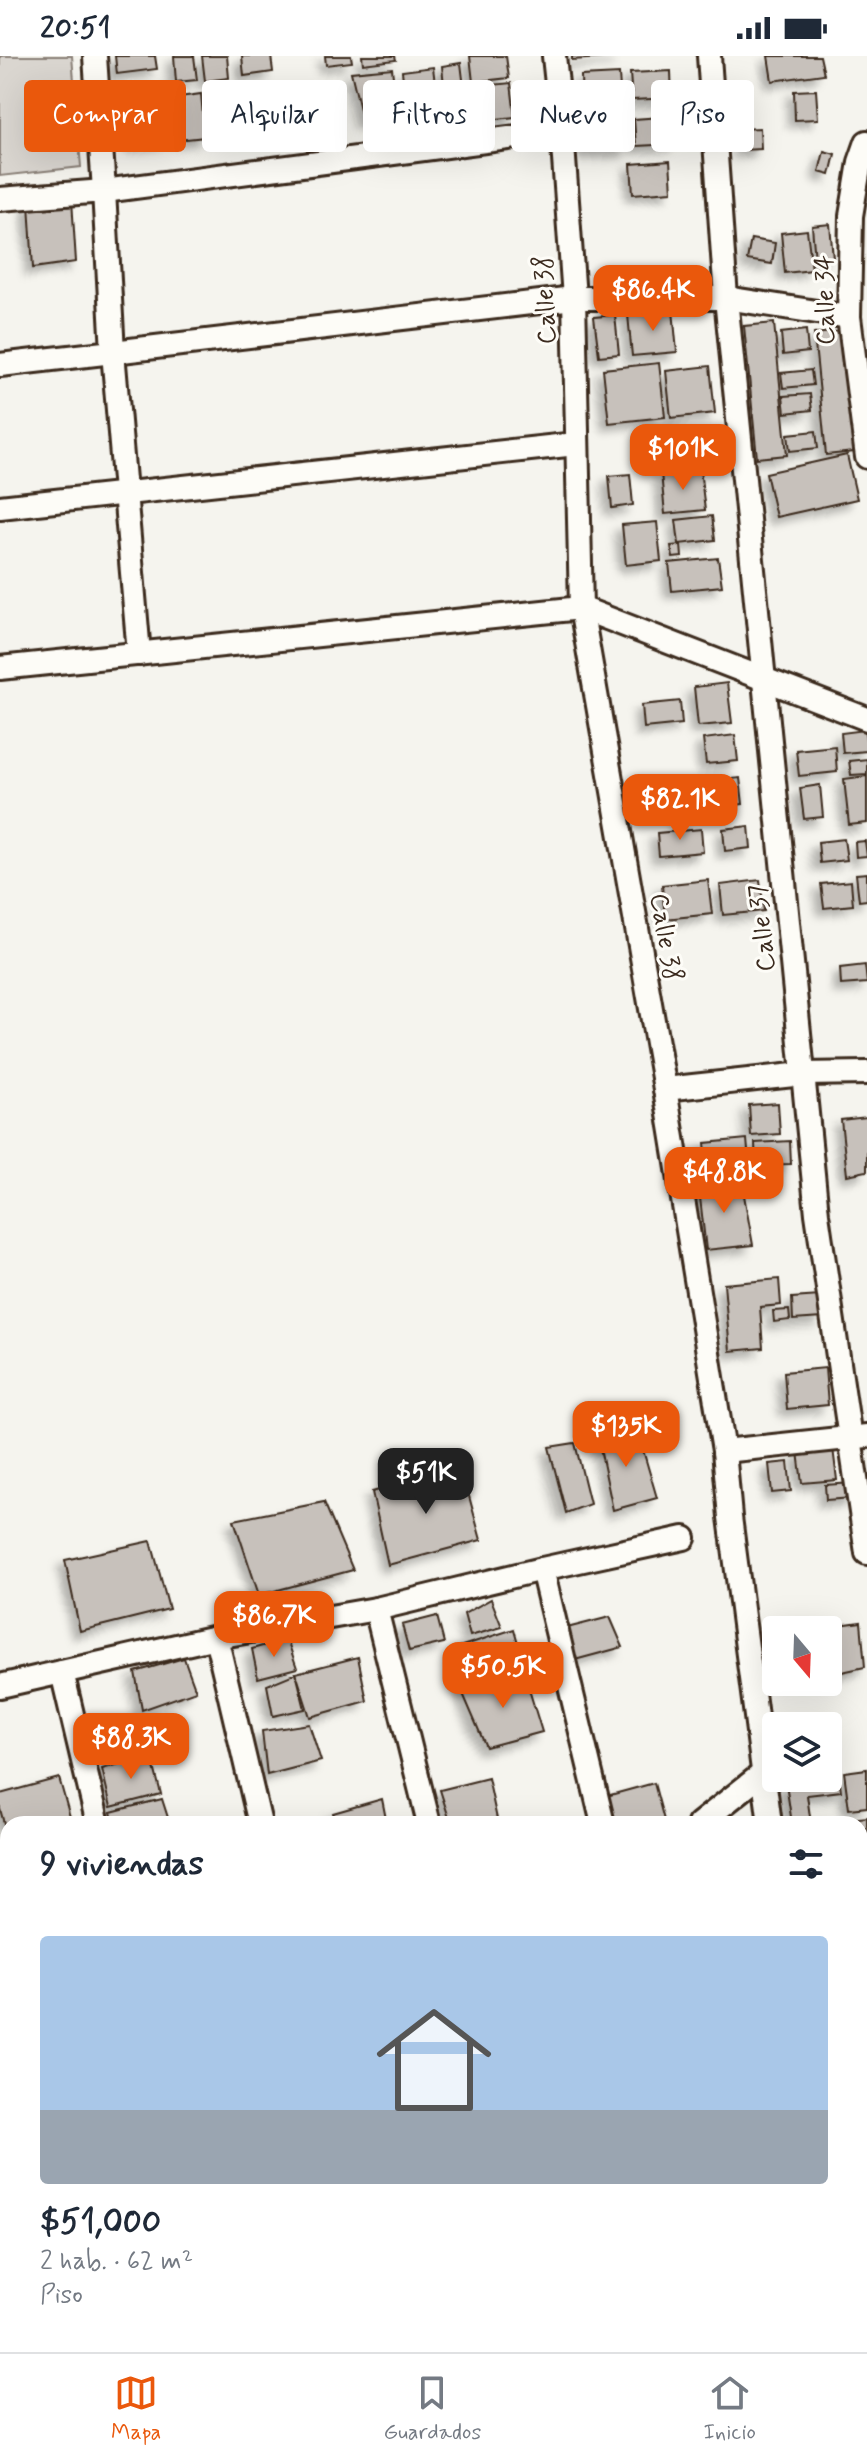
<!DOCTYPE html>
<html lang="es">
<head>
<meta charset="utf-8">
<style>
  body { margin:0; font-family:Mynerve,sans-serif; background:#f2f2f3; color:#1f2937; height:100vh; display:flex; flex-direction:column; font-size:30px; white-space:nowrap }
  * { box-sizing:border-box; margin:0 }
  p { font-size:26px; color:#747a83 }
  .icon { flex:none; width:44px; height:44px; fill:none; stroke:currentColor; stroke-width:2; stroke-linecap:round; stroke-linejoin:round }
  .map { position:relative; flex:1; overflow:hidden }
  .panel { position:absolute; left:0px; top:1760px; width:868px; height:536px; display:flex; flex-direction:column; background:#fff; border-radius:24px 24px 0 0; box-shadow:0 8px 32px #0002 }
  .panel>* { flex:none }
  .top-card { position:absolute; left:24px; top:24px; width:820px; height:72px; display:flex; gap:16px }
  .needle { width:52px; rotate:161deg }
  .controls { position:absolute; left:762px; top:1560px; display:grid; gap:16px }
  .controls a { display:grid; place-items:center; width:80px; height:80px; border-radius:8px; background:#fff; box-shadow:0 8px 32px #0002; font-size:40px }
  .price { position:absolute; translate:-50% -68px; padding:0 18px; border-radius:16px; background:#ea580c; color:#fff; font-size:26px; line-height:52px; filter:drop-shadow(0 2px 4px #0008) }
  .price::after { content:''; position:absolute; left:50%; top:48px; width:24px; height:18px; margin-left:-12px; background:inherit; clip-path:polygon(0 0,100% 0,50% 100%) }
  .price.active { background:#222; color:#fff }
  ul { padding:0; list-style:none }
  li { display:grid; align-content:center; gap:16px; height:424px; padding:0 40px }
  li span { display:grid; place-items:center; height:248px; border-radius:8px; color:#555 }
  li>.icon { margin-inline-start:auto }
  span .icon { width:144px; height:144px; fill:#fffc; stroke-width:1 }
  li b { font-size:34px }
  h2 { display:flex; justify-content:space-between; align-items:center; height:96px; padding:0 40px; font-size:34px }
  .pill { padding:0 28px; border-radius:8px; background:#fff; box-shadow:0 8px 32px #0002; font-size:28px; line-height:72px }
  .pill.active { background:#ea580c; color:#fff }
  .status { display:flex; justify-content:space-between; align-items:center; height:56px; padding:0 40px; background:#fff; direction:ltr }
  .status svg { height:22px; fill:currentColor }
  .tab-bar { display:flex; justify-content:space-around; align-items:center; height:112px; border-top:2px solid #e0e1e3; background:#fff; font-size:22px; color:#747a83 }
  .tab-bar a { display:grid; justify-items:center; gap:4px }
  .tab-bar .active { color:#ea580c }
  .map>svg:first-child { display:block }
  .park { fill:#dad6d0; stroke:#8a8077; stroke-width:2 }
  .building { fill:#c7c1bb; stroke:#3b2a1e; stroke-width:2; filter:url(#shadow) }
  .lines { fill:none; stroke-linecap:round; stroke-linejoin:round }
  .lane-casing { stroke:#3b2a1e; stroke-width:17 }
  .street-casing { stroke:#3b2a1e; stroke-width:28 }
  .lane { stroke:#fdfcf7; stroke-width:11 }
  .street { stroke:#fdfcf7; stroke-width:22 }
  .labels { text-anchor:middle; stroke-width:6; stroke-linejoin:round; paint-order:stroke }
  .street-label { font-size:26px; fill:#3b2a1e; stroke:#fdfcf7 }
</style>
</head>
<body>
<div class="status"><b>20:51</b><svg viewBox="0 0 49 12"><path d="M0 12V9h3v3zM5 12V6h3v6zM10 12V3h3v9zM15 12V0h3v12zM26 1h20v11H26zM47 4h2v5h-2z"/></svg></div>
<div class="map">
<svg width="867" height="2296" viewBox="0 0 867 2296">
  <defs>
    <filter id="shadow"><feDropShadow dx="-7" dy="7" stdDeviation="4" flood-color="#0004"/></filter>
  </defs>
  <rect width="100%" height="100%" fill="#f5f4ee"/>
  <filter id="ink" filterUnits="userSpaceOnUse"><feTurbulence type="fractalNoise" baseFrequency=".0125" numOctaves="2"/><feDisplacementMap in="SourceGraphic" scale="16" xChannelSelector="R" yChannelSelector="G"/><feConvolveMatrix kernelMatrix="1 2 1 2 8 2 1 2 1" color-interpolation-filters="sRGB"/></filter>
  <g filter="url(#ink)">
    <polygon class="park" points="0,0 72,0 81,111 0,120"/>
    <g class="building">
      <polygon points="115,0 155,0 157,13 117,18"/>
      <polygon points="174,0 194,0 197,24 176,26"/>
      <polygon points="202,0 227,0 229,22 205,25"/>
      <polygon points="242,0 271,0 273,16 244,20"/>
      <polygon points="325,0 351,0 352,6 326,9"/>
      <polygon points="362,0 395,0 396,4 363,8"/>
      <polygon points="470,0 506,0 509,22 473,26"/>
      <polygon points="572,0 619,0 619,1 572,4"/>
      <polygon points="768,0 820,0 824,18 772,25"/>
      <polygon points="461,7 467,56 447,58 442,10"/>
      <polygon points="433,11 438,53 407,57 402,15"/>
      <polygon points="392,12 397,58 363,66 351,16"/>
      <polygon points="671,15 672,42 632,44 630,17"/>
      <polygon points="619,18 621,47 582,49 581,20"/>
      <polygon points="511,27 515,61 477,65 473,31"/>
      <polygon points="235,34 240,75 213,78 208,38"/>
      <polygon points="273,34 277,74 250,77 245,37"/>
      <polygon points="816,34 818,63 795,64 794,35"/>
      <polygon points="201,38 205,81 177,84 172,42"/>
      <polygon points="164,42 169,84 132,89 127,46"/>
      <polygon points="597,53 597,63 575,64 574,54"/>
      <polygon points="675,60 676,88 636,90 634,63"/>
      <polygon points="629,66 630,93 585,95 583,68"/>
      <polygon points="760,72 761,93 742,94 741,73"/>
      <polygon points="824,95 835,98 830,119 819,116"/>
      <polygon points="670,105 672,135 633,138 631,108"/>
      <polygon points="72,144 76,206 33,212 29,148"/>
      <polygon points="830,168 833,202 815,204 812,170"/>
      <polygon points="807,174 812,214 785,217 781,177"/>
      <polygon points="751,183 775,187 772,208 747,204"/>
      <polygon points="673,254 677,296 632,300 628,259"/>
      <polygon points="615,259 619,298 599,300 594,261"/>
      <polygon points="774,267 787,399 757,402 744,270"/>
      <polygon points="806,274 808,296 783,299 781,277"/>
      <polygon points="842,275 854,396 826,399 814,278"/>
      <polygon points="659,307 665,361 609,367 603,313"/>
      <polygon points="710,310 715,357 671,362 666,315"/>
      <polygon points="811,314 813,329 783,332 781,317"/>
      <polygon points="810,338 812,354 785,357 783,340"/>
      <polygon points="816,375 818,392 790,395 788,378"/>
      <polygon points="847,399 857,443 776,461 766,417"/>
      <polygon points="700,413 705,454 665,458 661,417"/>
      <polygon points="630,418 633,449 612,452 609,420"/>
      <polygon points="712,460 715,484 679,488 676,464"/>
      <polygon points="657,466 661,505 626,509 622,469"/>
      <polygon points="681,489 682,501 673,502 671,490"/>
      <polygon points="718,502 722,530 672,535 669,507"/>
      <polygon points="727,627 732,667 698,670 694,631"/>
      <polygon points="680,645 682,668 644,672 642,649"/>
      <polygon points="865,674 867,695 843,697 841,677"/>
      <polygon points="735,679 738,705 706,708 703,683"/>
      <polygon points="835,690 837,716 799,720 796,694"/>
      <polygon points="867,703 867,718 851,719 849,705"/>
      <polygon points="867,720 867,767 849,769 844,723"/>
      <polygon points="740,722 743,748 704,752 701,726"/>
      <polygon points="820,729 823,761 804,763 800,732"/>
      <polygon points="749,770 751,792 725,795 723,773"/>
      <polygon points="701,773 703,796 659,800 657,777"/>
      <polygon points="844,783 847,804 820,807 818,786"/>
      <polygon points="865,785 867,800 856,801 855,786"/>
      <polygon points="867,817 867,844 859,845 856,818"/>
      <polygon points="708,824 712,858 665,863 662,829"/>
      <polygon points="760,824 764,855 723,859 720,829"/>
      <polygon points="851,825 853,849 824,852 821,828"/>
      <polygon points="865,909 867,927 841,929 840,912"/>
      <polygon points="778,1047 780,1078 751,1080 749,1049"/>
      <polygon points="867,1061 867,1115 847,1119 841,1064"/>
      <polygon points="747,1083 750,1118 709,1123 705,1087"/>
      <polygon points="790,1085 791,1108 756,1109 755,1087"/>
      <polygon points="698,1124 742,1128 753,1189 706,1194"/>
      <polygon points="779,1223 781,1249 760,1251 763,1292 730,1295 724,1228"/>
      <polygon points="820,1240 822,1262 793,1264 792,1242"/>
      <polygon points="789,1254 790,1264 774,1266 773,1255"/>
      <polygon points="825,1312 828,1349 787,1353 784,1316"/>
      <polygon points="636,1370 657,1442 613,1454 598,1383"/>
      <polygon points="575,1387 590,1448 566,1457 549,1391"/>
      <polygon points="833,1392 837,1424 802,1427 798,1396"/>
      <polygon points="788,1406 791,1435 772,1437 769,1408"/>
      <polygon points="461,1411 481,1484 388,1509 372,1436"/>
      <polygon points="852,1427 853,1442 826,1444 825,1429"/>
      <polygon points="324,1446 353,1514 259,1539 234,1464"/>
      <polygon points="151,1485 169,1553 80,1575 65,1504"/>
      <polygon points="491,1543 502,1571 470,1580 464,1558"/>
      <polygon points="437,1560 444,1587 409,1595 402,1569"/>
      <polygon points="610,1561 623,1591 571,1605 563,1573"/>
      <polygon points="861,1566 865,1611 828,1619 828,1574 810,1573"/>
      <polygon points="514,1573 525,1612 465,1629 456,1592"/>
      <polygon points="287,1583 297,1612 258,1622 252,1593"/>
      <polygon points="358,1601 367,1645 310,1661 296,1617"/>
      <polygon points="184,1602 196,1635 142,1654 135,1616"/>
      <polygon points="296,1617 305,1653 273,1660 267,1629"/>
      <polygon points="524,1617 542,1676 486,1691 461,1633"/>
      <polygon points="309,1668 321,1705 267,1719 262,1675"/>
      <polygon points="151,1699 161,1738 111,1751 102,1713"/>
      <polygon points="867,1713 867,1751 849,1753 844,1716"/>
      <polygon points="839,1719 841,1735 807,1739 811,1768 792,1768 786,1727"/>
      <polygon points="59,1722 72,1768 8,1768 8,1782 0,1753 0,1738"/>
      <polygon points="488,1722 497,1763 474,1768 451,1768 440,1734"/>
      <polygon points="654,1727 665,1768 610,1768 603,1741"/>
      <polygon points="162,1743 170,1768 114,1768 111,1756"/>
      <polygon points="382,1743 387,1768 337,1768 333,1757"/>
      <polygon points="867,1761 867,1788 860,1789 860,1768 850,1768 850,1763"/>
      <polygon points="867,1955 867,1991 860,1992 860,1956"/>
      <polygon points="8,2210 8,2254 0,2256 0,2212"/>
    </g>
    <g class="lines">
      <defs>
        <g id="lane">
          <polyline points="716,2288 716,2296"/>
          <polyline points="548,2296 558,2288"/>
        </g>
        <g id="street">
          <polyline points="95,0 104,135 562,75"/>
          <polyline points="554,0 562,75 574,242 581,552 665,1033 724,1395 730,1461 770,1768"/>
          <polyline points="709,0 726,242 817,1158 867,1497"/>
          <polyline points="867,86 860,106 851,160 849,261 867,401"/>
          <polyline points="0,143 104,135 113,296 0,309"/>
          <polyline points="0,451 576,388"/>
          <polyline points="139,598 113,296 574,242 726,242 849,261"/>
          <polyline points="0,612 581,552 867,663"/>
          <polyline points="665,1033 803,1018 867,1017"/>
          <polyline points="724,1395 867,1380"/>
          <polyline points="542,1513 603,1768"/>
          <polyline points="376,1553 429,1768"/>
          <polyline points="216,1581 260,1768"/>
          <polyline points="62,1616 98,1768"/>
          <polyline points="0,1630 216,1581 376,1553 542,1513 684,1482"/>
          <polyline points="699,1768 762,1718"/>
          <polyline points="860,1917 867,1915"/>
          <polyline points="0,1961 8,1959"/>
          <polyline points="0,1988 8,1986"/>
          <polyline points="0,2054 8,2088"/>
          <polyline points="54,2288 56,2296"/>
          <polyline points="223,2288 225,2296"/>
          <polyline points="383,2288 385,2296"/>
          <polyline points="825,2288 826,2296"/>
        </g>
      </defs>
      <use href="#lane" class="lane-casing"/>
      <use href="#street" class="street-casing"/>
      <use href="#lane" class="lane"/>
      <use href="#street" class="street"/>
    </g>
  </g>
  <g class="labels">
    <g class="street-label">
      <text transform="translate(544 244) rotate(-93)" y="9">Calle 38</text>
      <text transform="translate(824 244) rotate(-91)" y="9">Calle 34</text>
      <text transform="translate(761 872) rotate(-96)" y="9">Calle 37</text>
      <text transform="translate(667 881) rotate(80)" y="9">Calle 38</text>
    </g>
  </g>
</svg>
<div class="controls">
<a><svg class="needle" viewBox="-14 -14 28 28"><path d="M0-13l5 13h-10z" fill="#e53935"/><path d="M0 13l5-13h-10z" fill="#747a83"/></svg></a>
<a><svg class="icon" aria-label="layers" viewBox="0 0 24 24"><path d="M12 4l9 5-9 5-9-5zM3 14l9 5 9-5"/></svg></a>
</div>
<b class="price" style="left:653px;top:277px">$86.4K</b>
<b class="price" style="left:683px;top:436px">$101K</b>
<b class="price" style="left:680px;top:786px">$82.1K</b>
<b class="price" style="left:724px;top:1159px">$48.8K</b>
<b class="price" style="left:626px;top:1413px">$135K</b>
<b class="price active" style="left:426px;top:1460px">$51K</b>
<b class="price" style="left:274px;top:1603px">$86.7K</b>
<b class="price" style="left:503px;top:1654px">$50.5K</b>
<b class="price" style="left:131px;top:1725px">$88.3K</b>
<div class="top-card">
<a class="pill active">Comprar</a>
<a class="pill">Alquilar</a>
<a class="pill">Filtros</a>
<a class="pill">Nuevo</a>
<a class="pill">Piso</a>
</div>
<section class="panel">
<h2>9 viviendas<svg class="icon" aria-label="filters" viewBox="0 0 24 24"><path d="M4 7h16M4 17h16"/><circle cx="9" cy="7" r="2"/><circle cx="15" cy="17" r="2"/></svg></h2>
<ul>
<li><span style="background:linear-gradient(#a9c7e8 70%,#9aa5b1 0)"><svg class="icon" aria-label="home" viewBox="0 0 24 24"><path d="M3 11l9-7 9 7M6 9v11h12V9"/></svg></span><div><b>$51,000</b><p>2 hab. · 62 m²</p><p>Piso</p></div></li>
</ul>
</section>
</div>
<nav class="tab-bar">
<a class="active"><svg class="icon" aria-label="map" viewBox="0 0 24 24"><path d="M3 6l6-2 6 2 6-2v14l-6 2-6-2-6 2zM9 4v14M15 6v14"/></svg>Mapa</a>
<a><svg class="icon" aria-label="saved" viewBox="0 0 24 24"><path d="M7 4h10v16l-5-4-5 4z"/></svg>Guardados</a>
<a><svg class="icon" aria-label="home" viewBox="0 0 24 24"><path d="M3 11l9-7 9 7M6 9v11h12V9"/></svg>Inicio</a>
</nav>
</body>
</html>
